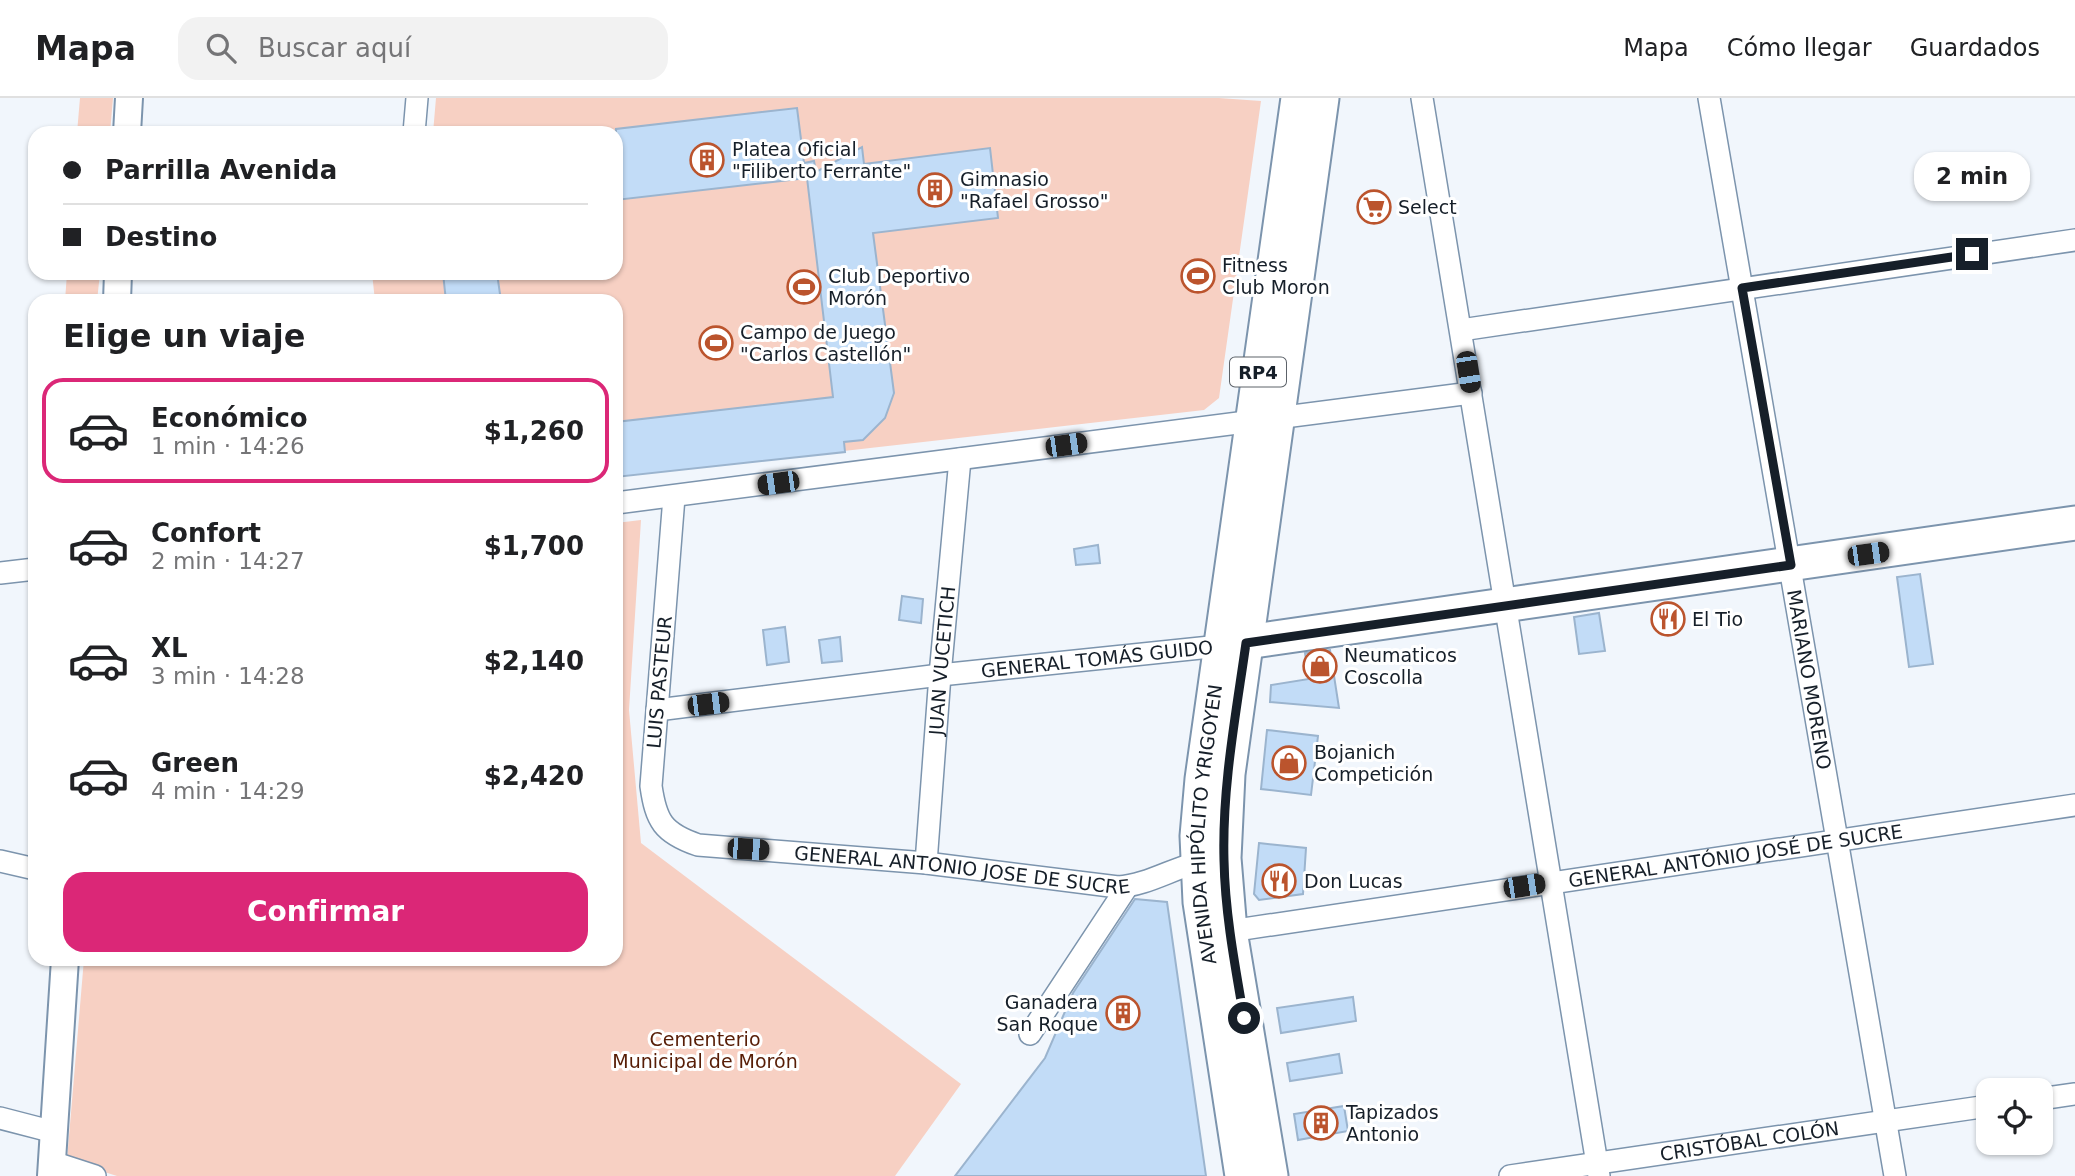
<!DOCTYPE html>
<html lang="es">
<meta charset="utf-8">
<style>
body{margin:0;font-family:"DejaVu Sans",sans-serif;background:#f2f2f2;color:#202124;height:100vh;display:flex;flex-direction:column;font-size:26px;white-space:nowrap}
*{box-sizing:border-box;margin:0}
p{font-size:23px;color:#757577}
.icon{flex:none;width:38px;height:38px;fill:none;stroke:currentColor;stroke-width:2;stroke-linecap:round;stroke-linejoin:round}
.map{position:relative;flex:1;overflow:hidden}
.details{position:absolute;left:28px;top:196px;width:595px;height:672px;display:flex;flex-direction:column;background:#fff;border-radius:21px;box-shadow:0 2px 5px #0004}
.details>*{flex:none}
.guide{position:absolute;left:28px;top:28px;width:595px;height:154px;border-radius:21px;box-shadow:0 2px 5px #0004;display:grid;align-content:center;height:154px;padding:0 35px;background:#fff}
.tools{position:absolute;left:1976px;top:980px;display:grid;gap:14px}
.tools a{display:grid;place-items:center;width:77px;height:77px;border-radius:14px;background:#fff;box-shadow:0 2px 5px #0004;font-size:35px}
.end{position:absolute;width:32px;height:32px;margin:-16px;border:9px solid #161f29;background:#fff;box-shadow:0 0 0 4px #fff}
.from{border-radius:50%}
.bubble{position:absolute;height:49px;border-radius:21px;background:#fff;box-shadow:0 2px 5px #0004;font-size:23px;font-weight:600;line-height:49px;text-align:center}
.car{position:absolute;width:21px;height:42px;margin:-21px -10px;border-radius:9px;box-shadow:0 0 5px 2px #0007;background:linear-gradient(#222 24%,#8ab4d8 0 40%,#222 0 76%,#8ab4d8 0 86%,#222 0)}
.guide b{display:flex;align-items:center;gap:24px;height:66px;font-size:26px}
.guide b+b{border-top:2px solid #e0e0e0}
.guide i{width:18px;height:18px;background:#202124}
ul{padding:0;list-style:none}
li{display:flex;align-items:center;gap:21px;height:105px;margin:0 14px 10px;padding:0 21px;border:4px solid transparent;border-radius:21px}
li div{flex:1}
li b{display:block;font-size:26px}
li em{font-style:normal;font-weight:600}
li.active{border-color:#db2777}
li>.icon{width:63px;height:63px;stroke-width:1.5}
h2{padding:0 35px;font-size:32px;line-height:84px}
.action{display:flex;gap:14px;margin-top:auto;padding:14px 35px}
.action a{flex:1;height:80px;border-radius:21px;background:#db2777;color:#fff;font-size:28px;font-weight:600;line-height:80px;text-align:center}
header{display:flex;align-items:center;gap:42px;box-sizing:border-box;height:98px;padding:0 35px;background:#fff;border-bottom:2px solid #e0e0e0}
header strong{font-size:33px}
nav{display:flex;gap:38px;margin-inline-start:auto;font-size:24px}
.search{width:490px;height:63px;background:#f2f2f2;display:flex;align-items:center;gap:18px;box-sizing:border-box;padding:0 24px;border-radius:21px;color:#757577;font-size:26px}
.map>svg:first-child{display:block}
.green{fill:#f7d0c3}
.building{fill:#c2dcf7;stroke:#9bb4ce;stroke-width:2}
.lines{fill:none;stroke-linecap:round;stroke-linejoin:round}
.minor-casing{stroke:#7c94ad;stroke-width:24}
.tertiary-casing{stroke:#7c94ad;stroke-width:30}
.primary-casing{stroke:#7c94ad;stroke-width:37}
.minor{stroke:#fff;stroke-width:21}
.tertiary{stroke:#fff;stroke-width:26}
.primary{stroke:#fff;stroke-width:33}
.route{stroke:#161f29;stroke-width:9}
.labels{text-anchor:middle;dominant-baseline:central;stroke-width:6;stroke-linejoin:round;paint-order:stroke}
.shield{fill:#fff;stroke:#5c6269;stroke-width:2}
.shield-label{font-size:18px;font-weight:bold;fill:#161f29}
.poi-label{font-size:19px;fill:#161f29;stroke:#fff;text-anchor:start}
.street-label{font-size:19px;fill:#161f29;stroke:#fff}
.park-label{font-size:19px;fill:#571d06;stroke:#fff}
</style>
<header>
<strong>Mapa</strong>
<div class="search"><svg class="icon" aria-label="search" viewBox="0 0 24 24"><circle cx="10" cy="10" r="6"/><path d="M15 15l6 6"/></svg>Buscar aquí</div>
<nav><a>Mapa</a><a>Cómo llegar</a><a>Guardados</a></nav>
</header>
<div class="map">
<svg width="2075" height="1078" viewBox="0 0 2075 1078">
<rect width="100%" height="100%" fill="#f1f6fc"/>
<g class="green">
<polygon points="80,0 113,0 110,35 77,35"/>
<polygon points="436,0 1219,0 1261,3 1219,300 1204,312 616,379 616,203 375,203 372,175 616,175 616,35 433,35"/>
<polygon points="67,175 100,175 97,203 65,203"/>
<polygon points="641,422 629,612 641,745 961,986 895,1078 117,1078 67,1062 84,861 616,861 616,425"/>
</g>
<g class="building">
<polygon points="797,10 804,65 814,63 816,74 862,49 864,66 990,50 998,120 873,135 894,295 885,320 863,342 844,344 845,354 616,379 616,324 833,299 807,80 616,102 616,31"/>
<polygon points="443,175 497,175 501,203 446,203"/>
<polygon points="1098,447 1100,465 1076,467 1074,451"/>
<polygon points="1920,476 1933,566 1909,569 1897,479"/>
<polygon points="902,498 923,501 921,525 899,522"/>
<polygon points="1676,509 1678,530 1660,533 1657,512"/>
<polygon points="1599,515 1605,553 1579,556 1574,519"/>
<polygon points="785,529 789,564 767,567 763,532"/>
<polygon points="840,539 842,563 822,565 819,542"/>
<polygon points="1330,552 1339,610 1270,604 1271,587 1309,581 1305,555"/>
<polygon points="1267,632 1318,638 1311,697 1261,691"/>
<polygon points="1259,745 1306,750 1303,796 1259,802 1254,796"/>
<polygon points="1135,801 1167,804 1206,1078 955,1078 1045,960 1073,895"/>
<polygon points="1353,899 1356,923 1281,935 1277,910"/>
<polygon points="1339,956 1342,975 1290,983 1287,965"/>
<polygon points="1344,1008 1348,1033 1298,1042 1294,1016"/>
</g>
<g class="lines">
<defs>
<g id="minor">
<polyline points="1422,0 1599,1078"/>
<path id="s1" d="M 1709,0 L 1895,1078"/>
<polyline points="414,35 417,0"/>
<polyline points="1461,232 2075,142"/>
<path id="s2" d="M 674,399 L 651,688 C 656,723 663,735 698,747 L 926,765 L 1118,789 C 1150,787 1177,767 1209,762"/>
<polyline points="616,405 1471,295"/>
<polyline points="0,475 35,471"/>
<path id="s3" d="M 657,612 L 940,577 L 1220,548"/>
<polyline points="0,763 35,771"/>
<path id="s4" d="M 926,765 L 940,577 L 960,361"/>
<path id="s5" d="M 1230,833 L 2075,707"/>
<polyline points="1030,936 1127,789"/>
<polyline points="2040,1001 2075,996"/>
<polyline points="0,1020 54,1034"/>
<polyline points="52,1064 95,1078"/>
<path id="s6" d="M 1510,1078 L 1988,1008"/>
</g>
<g id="tertiary">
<polyline points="127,35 129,0"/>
<polyline points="117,203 118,175"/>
<polyline points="51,1078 65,861"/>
</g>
<g id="primary">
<polyline points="1226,547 2075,425"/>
<path id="s7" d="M 1242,1078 L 1200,804 L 1197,738 L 1202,681 L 1298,0"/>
<polyline points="1271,1078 1230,833 1224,760 1228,676 1322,0"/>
</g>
</defs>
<use href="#minor" class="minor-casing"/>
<use href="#tertiary" class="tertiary-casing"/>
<use href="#primary" class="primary-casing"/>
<use href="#minor" class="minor"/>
<use href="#tertiary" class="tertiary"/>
<use href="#primary" class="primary"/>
</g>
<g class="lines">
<path class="route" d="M 1244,920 C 1235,868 1225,815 1224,762 C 1222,689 1236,616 1246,545 L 1791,467 L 1742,190 L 1972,156"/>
</g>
<defs>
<symbol id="building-ring" viewBox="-11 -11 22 22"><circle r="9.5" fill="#fff" stroke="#bb542d" stroke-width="1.5"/><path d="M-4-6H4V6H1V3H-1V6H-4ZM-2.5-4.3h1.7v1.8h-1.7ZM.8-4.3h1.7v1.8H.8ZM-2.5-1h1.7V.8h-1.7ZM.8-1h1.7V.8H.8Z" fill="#bb542d"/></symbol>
<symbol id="supermarket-ring" viewBox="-11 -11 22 22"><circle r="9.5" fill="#fff" stroke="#bb542d" stroke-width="1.5"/><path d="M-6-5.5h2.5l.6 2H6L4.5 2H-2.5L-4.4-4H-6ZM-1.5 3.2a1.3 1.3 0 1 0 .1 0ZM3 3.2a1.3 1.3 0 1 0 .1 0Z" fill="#bb542d"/></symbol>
<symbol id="stadium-ring" viewBox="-11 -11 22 22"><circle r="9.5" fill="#fff" stroke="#bb542d" stroke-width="1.5"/><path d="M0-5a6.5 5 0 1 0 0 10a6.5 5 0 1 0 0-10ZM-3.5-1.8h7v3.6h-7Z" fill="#bb542d"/></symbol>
<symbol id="restaurant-ring" viewBox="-11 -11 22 22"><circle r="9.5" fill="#fff" stroke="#bb542d" stroke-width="1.5"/><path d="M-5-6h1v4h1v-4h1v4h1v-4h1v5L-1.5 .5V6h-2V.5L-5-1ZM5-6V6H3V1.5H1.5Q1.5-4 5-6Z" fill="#bb542d"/></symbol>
<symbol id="shop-ring" viewBox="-11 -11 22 22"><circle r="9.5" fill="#fff" stroke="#bb542d" stroke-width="1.5"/><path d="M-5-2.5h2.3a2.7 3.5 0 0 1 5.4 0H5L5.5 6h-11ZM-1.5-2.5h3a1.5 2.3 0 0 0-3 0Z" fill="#bb542d"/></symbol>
</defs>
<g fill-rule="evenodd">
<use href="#building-ring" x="688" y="43" width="38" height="38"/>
<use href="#building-ring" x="916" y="73" width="38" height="38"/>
<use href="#supermarket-ring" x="1355" y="90" width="38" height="38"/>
<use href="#stadium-ring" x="1179" y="159" width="38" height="38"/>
<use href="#stadium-ring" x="785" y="170" width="38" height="38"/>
<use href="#stadium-ring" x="697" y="226" width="38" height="38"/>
<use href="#restaurant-ring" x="1649" y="502" width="38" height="38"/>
<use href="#shop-ring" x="1301" y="549" width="38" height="38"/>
<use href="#shop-ring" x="1270" y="646" width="38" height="38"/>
<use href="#restaurant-ring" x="1260" y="764" width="38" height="38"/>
<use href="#building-ring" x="1104" y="896" width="38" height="38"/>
<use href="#building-ring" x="1302" y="1006" width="38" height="38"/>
</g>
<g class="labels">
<rect class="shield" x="1230" y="259.5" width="56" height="29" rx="5"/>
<g class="shield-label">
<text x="1258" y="274">RP4</text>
</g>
<g class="poi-label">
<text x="732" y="51">Platea Oficial<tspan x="732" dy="22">"Filiberto Ferrante"</tspan></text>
<text x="960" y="81">Gimnasio<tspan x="960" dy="22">"Rafael Grosso"</tspan></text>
<text x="1398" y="109">Select</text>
<text x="1222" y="167">Fitness<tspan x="1222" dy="22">Club Moron</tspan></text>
<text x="828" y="178">Club Deportivo<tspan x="828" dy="22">Morón</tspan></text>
<text x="740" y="234">Campo de Juego<tspan x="740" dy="22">"Carlos Castellón"</tspan></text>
<text x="1692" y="521">El Tio</text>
<text x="1344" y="557">Neumaticos<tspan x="1344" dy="22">Coscolla</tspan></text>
<text x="1314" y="654">Bojanich<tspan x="1314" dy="22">Competición</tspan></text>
<text x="1304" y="783">Don Lucas</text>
<text x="1098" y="904" text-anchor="end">Ganadera<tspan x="1098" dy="22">San Roque</tspan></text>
<text x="1346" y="1014">Tapizados<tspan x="1346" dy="22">Antonio</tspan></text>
</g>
<g class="street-label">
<text stroke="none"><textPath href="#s3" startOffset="443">GENERAL TOMÁS GUIDO</textPath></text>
<text stroke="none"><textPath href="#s4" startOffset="203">JUAN VUCETICH</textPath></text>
<text stroke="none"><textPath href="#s1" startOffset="590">MARIANO MORENO</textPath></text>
<text transform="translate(659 584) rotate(-85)">LUIS PASTEUR</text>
<text stroke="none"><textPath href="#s7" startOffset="355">AVENIDA HIPÓLITO YRIGOYEN</textPath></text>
<text stroke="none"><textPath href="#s5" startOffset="511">GENERAL ANTÓNIO JOSÉ DE SUCRE</textPath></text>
<text stroke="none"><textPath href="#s2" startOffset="637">GENERAL ANTONIO JOSE DE SUCRE</textPath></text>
<text stroke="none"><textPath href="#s6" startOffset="242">CRISTÓBAL COLÓN</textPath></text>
</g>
<g class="park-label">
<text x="705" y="941">Cementerio<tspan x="705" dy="22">Municipal de Morón</tspan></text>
</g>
</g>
</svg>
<div class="tools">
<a><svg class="icon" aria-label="locate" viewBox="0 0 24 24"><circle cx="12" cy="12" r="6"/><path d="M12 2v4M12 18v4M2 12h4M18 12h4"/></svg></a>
</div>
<i class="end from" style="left:1244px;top:920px"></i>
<i class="end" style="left:1972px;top:156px"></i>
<div class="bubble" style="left:1914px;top:54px;width:116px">2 min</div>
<i class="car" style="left:1468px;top:274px;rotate:171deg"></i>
<i class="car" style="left:1066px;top:347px;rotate:82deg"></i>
<i class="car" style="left:778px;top:385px;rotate:262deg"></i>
<i class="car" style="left:1868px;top:456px;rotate:82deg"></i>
<i class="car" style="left:708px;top:606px;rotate:83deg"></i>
<i class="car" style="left:748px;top:751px;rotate:94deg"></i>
<i class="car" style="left:1524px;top:788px;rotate:81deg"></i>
<div class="guide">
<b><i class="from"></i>Parrilla Avenida</b>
<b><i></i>Destino</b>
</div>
<section class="details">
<h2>Elige un viaje</h2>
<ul>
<li class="active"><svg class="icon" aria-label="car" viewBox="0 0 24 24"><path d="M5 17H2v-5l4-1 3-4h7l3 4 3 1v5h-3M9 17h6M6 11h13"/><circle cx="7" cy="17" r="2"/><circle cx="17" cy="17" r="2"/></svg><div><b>Económico</b><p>1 min · 14:26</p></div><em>$1,260</em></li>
<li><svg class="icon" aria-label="car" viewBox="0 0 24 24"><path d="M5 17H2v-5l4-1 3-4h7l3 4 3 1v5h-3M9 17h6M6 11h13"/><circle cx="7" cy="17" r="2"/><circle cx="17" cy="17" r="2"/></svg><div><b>Confort</b><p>2 min · 14:27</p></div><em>$1,700</em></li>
<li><svg class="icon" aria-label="car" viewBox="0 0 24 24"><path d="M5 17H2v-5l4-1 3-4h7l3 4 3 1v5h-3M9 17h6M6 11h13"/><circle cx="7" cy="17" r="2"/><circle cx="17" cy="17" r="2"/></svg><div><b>XL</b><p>3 min · 14:28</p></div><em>$2,140</em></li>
<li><svg class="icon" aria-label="car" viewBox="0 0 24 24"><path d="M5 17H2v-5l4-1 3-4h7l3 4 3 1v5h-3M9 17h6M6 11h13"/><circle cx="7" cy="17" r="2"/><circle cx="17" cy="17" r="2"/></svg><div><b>Green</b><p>4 min · 14:29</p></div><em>$2,420</em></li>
</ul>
<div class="action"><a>Confirmar</a></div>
</section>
</div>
